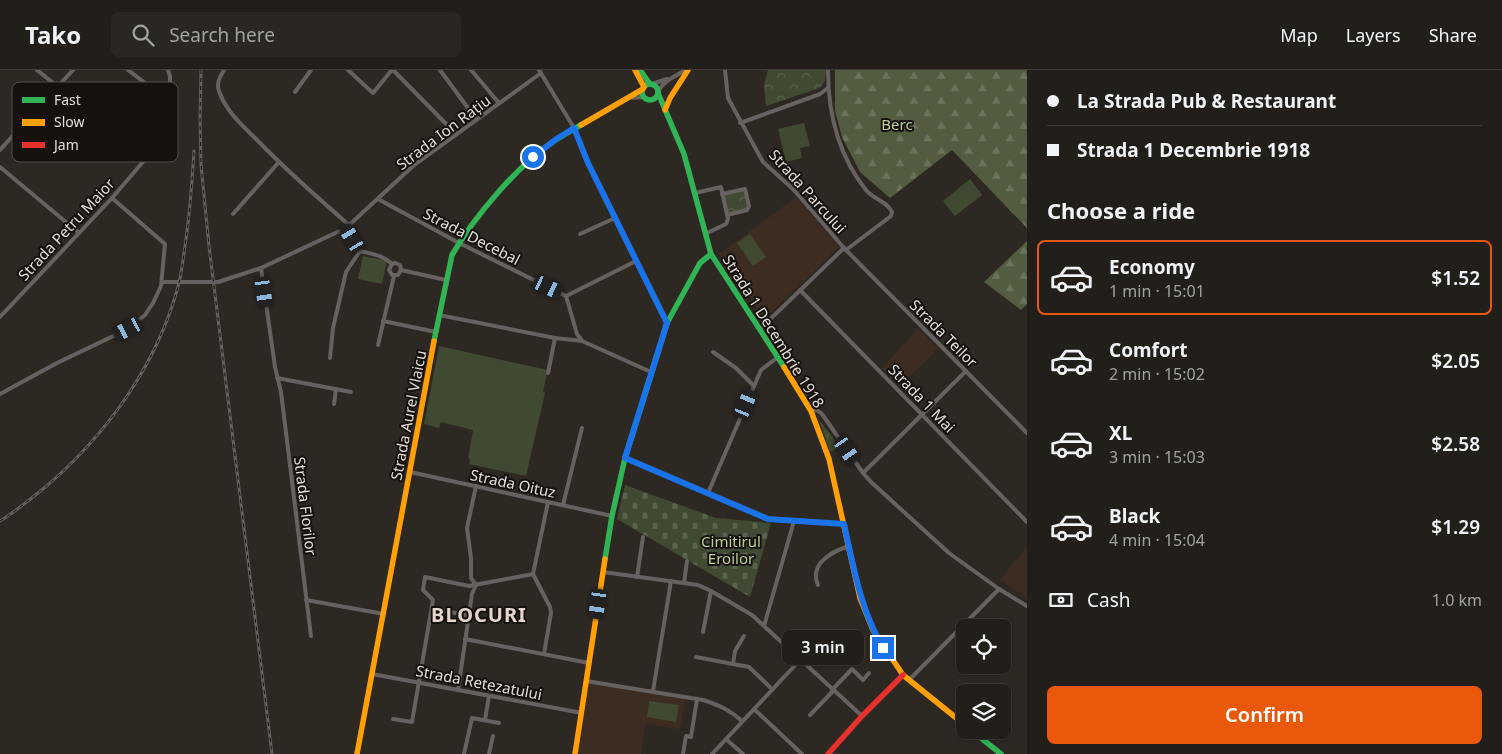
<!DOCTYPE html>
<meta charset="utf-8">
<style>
body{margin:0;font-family:"Noto Sans",sans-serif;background:#2a2723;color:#f1f3f6;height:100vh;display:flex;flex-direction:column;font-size:19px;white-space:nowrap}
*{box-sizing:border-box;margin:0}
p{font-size:16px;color:#a2a2a2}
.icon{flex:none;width:28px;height:28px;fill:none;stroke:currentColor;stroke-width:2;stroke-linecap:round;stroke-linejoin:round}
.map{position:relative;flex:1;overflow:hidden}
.drawer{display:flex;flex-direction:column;background:#221e1a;width:475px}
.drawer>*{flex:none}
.hud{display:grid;align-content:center;height:110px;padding:0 20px;background:#221e1a}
.tools{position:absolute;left:956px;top:549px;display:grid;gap:10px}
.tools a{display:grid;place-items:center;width:55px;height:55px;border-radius:8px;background:#221e1a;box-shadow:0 1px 4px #0004,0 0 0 1px #3f3c39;font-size:25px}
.end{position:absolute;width:22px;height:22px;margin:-11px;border:6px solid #1a73e8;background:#fff;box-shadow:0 0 0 2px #fff}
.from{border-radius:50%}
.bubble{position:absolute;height:35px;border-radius:8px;background:#221e1a;box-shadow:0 1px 4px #0004,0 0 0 1px #3f3c39;font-size:16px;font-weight:600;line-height:35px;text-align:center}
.car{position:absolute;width:15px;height:30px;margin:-15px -8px;border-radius:6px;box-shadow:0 0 4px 1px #0007;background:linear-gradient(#222 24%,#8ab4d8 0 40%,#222 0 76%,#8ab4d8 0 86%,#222 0)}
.hud b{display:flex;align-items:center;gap:18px;height:48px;font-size:19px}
.hud b+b{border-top:1px solid #3f3c39}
.hud i{width:12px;height:12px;background:#f1f3f6}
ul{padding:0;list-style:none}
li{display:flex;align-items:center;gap:15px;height:75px;margin:0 10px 8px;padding:0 10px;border:2px solid transparent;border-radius:8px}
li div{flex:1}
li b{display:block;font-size:19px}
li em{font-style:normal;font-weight:600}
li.active{border-color:#ea580c}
li>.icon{width:45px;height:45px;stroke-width:1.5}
h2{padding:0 20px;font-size:22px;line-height:60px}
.pay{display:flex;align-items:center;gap:12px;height:55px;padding:0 20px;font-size:19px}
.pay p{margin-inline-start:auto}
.primary-button{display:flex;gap:10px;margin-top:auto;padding:10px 20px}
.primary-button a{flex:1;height:58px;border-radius:8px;background:#ea580c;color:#fff;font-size:20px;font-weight:600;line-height:58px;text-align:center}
header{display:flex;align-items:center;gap:30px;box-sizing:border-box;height:70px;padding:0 25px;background:#221e1a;border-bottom:1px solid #3f3c39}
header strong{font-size:24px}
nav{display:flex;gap:28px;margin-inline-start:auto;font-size:18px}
.search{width:350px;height:45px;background:#2a2723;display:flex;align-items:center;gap:12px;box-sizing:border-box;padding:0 18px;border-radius:8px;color:#a2a2a2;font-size:19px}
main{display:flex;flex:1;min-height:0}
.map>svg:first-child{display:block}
.built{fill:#3c2c22}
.forest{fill:url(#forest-firs)}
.cemetery{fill:url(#cemetery-stones)}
.park{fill:url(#park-crowns)}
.pitch{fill:#404931}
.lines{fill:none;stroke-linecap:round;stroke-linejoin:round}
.street{stroke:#676260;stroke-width:4}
.fast{stroke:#30b455;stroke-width:5.5}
.slow{stroke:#ff9f0a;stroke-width:5.5}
.jam{stroke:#e5322d;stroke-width:5.5}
.rail-casing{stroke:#65605e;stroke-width:3}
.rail{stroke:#16110e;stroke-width:1;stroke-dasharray:4;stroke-linecap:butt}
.route{stroke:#1a73e8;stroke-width:6}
.labels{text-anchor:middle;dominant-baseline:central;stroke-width:4;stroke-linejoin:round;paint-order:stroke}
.park-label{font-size:15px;fill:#b8cd96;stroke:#16110e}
.street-label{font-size:15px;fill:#e4dcd7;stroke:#16110e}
.district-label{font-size:20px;font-weight:bold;letter-spacing:1px;fill:#e4d6cc;stroke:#16110e}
.key{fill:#16110e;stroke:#544e4a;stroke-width:1}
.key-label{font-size:14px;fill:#e4dcd7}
</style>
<header>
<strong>Tako</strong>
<div class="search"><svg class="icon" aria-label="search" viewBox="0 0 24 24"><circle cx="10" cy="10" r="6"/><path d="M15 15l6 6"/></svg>Search here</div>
<nav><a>Map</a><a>Layers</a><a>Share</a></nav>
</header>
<main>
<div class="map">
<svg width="1027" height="684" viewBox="0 0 1027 684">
<defs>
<pattern id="forest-firs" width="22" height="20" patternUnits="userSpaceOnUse" patternTransform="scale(1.25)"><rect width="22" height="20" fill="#535c41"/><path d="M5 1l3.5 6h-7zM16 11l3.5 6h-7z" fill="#6c735c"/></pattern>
<pattern id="cemetery-stones" width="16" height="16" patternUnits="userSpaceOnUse" patternTransform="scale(1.25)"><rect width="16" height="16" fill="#404931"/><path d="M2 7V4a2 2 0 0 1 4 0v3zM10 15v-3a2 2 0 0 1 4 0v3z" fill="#5b634e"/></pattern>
<pattern id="park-crowns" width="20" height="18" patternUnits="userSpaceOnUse" patternTransform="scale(1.25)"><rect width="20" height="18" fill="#404931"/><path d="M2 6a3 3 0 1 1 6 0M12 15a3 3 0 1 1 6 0" fill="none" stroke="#5b634e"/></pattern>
</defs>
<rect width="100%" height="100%" fill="#2e2823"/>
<g class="built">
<polygon points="796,127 838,175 838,178 764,249 719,184"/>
<polygon points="918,259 938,279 899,317 882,298"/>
<polygon points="1027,476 1027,528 1000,510"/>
<polygon points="588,613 685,627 680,659 645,654 641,684 578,684"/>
</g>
<g class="forest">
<polygon points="835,0 1027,0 1027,158 952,80 890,128 860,102 842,67 835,41"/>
<polygon points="1027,171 1027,234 1021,240 984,212"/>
</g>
<polygon class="cemetery" points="625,415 716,448 771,453 750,527 617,449"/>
<g class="park">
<polygon points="768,0 826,0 825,11 820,18 766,36 764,15"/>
<polygon points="744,121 748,138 728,143 724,125"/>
<polygon points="819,350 840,377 830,382"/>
</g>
<g class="pitch">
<polygon points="804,53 810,76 800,78 802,88 786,92 778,59"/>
<polygon points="970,109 982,125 955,146 943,131"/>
<polygon points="750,164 766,187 753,196 737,173"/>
<polygon points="363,186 387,191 382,214 358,209"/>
<polygon points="439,276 548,300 543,321 545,323 526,406 469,394 470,389 468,388 473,360 441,352 439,358 424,354"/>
<polygon points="649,631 679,635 676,652 647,647"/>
</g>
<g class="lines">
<g class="street">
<polyline points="37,0 58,17"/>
<polyline points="128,0 170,32"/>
<path d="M 224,0 C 220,7 216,13 219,21 C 226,42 244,57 259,72 C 287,101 318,128 349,155"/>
<polyline points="348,0 373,23 391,1 394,1 456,64"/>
<polyline points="440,0 476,49"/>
<polyline points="471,0 499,33"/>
<polyline points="539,0 574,58 588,93 667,253"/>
<polyline points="725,0 728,28 763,92 793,119 844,178 760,259"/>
<path d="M 828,0 C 828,44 838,85 866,120 C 873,129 888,132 892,142 L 891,146 L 846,180"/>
<polyline points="652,14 667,9"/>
<polyline points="295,22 311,0"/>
<path d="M 658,22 C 663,11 675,6 686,0"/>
<polyline points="633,28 641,27 647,28"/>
<polyline points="26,52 68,88"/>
<polyline points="740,53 820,24 828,18"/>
<polyline points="0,80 73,0"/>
<polyline points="0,97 79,163"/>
<polyline points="695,123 721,117 728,149 726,154 705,164"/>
<polyline points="722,124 745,119 749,136 747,140 727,145"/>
<polyline points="378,129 459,173 566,226 577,264 582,271"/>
<polyline points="233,144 279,92"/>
<path d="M 346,158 L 360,181 C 371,184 383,185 392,194 L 395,193 L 400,195 L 401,200"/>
<polyline points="580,164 615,148"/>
<polyline points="844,178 1027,363"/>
<polyline points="392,194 389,200 392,205 398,205 401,200"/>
<polyline points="261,198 275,297 281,322 311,566"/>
<polyline points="401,200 446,210"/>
<polyline points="162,212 218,212 261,198 346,158 413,96 541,3"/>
<polyline points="800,220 1027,452"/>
<polyline points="566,226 636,191"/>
<polyline points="439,245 555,268 582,271 651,302"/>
<polyline points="0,247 112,128 166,65 170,55 170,6 168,0"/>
<polyline points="383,251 436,262"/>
<polyline points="378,275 394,206"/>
<polyline points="713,282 736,298 754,316"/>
<polyline points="330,288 333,258 346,202 360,181"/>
<polyline points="548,303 555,268"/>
<polyline points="277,308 351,322"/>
<polyline points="0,324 57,293 128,259 145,245 153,233 161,216 165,174 112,128"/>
<polyline points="334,334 336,319"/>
<polyline points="811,341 817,340 822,344 863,403 871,412 949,483 999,519 1027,536"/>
<polyline points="625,388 769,449 844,454"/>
<polyline points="410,402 612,446"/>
<polyline points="863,403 966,301"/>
<polyline points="708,423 761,300 778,287"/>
<polyline points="563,435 582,358"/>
<polyline points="603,502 698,515 711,521 752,545 862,646"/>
<polyline points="533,504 548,432"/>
<polyline points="637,507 643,467"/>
<polyline points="684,513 687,491"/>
<polyline points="476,515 471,508 471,488 467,458 476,416"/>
<path d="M 818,515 C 809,494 831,482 849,476"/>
<polyline points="306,530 384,544"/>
<polyline points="432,538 469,546"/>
<polyline points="764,556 794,451"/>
<polyline points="703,562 711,521"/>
<polyline points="465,569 589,593"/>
<polyline points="696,587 749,597 772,619"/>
<polyline points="733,594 735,581 744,566"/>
<polyline points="372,604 582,643"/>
<polyline points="909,610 999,519"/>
<path d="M 586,611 L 703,630 C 719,635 730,640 742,651"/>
<polyline points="458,620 472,524 476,515"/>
<polyline points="832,620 852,599 863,610 869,603"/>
<polyline points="653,621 671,511"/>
<polyline points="754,639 802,684"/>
<polyline points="810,645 833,621"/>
<polyline points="393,649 412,652 433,530 423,520 425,507 469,516 533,504 550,537 551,543 544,584"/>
<polyline points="485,650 489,626"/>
<polyline points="726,669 743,684"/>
<polyline points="464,684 472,648 499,653"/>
<polyline points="489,684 493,666"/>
<polyline points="683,684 686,666 691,667 697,629"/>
<polyline points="712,684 800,590"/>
</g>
<g class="fast">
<polyline points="640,0 650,14"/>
<circle cx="650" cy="22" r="8"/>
<polyline points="658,23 684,84 711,184 784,297"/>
<path d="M 434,271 L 452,185 C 474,147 518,95 554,71 C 563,65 572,60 581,55"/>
<polyline points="605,489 612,446 625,388 667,253 700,193 711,184"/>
<polyline points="971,660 1001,684"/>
</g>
<g class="slow">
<polyline points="635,0 644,17"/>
<polyline points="665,40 670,28 688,0"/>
<polyline points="581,55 643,19"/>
<polyline points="784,297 811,341 829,389 860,528 873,560 903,605 965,655"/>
<polyline points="357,684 434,271"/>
<polyline points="575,684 605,489"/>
</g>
<polyline class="jam" points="828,684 862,646 903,605"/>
<defs>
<g id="rail">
<polyline points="201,0 200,49 201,95 209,176 272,684"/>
<path d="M 0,451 C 15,442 29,430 43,419 C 106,366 158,294 179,213 C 182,201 183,188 185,176 C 190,144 192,113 194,81"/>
</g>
</defs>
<use href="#rail" class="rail-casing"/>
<use href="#rail" class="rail"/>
</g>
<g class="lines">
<path class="route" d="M 533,87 L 555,70 L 574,58 L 588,93 L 667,253 L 625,388 L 768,449 L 844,454 C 854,499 860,538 883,578"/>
</g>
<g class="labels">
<g class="park-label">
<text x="897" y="54">Berc</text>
<text x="731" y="471">Cimitirul<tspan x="731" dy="17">Eroilor</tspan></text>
</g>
<g class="street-label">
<text transform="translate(443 62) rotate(-37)">Strada Ion Rațiu</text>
<text transform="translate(808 121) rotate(48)">Strada Parcului</text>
<text transform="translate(66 159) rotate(-47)">Strada Petru Maior</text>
<text transform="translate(472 166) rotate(27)">Strada Decebal</text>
<text transform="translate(774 261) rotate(58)">Strada 1 Decembrie 1918</text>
<text transform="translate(944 263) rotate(45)">Strada Teilor</text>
<text transform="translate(922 328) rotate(46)">Strada 1 Mai</text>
<text transform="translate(408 345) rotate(-79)">Strada Aurel Vlaicu</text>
<text transform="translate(513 413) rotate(12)">Strada Oituz</text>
<text transform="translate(306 436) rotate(83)">Strada Florilor</text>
<text transform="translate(479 612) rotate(11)">Strada Retezatului</text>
</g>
<g class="district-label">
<text x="479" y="544">BLOCURI</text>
</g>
</g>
<rect x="12" y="12" width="166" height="80" rx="8" class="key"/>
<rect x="22" y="27" width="23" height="6" fill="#30b455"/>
<rect x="22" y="49" width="23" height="7" fill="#ff9f0a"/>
<rect x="22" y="72" width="23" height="6" fill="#e5322d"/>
<g class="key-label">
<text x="54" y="35">Fast</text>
<text x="54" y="57">Slow</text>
<text x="54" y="80">Jam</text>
</g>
</svg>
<div class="tools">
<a><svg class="icon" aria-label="locate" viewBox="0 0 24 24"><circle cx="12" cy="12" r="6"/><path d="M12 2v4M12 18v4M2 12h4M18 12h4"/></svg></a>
<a><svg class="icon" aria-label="layers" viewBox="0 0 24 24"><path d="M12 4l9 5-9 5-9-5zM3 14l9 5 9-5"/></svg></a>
</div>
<i class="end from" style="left:533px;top:87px"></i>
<i class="end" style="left:883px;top:578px"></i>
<div class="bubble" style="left:782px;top:560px;width:82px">3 min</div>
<i class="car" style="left:352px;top:168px;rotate:329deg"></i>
<i class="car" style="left:548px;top:217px;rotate:116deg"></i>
<i class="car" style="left:264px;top:222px;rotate:172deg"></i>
<i class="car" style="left:128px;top:259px;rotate:243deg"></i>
<i class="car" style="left:746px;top:334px;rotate:23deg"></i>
<i class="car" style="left:847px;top:380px;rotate:145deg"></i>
<i class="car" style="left:598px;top:534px;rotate:188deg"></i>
</div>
<section class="drawer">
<div class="hud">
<b><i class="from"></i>La Strada Pub &amp; Restaurant</b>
<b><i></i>Strada 1 Decembrie 1918</b>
</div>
<h2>Choose a ride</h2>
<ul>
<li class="active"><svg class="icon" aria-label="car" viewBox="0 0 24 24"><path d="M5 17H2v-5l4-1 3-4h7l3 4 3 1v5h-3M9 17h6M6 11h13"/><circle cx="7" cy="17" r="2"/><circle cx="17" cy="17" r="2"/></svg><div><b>Economy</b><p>1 min · 15:01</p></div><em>$1.52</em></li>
<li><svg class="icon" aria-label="car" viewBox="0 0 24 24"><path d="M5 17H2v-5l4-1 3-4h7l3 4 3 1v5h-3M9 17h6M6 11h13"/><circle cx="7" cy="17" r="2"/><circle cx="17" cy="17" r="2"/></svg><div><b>Comfort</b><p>2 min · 15:02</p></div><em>$2.05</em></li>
<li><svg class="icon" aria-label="car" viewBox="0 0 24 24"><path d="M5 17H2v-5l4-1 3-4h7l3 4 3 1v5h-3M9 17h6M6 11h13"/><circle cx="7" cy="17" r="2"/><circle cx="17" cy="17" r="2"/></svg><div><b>XL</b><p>3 min · 15:03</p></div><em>$2.58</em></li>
<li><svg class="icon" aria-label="car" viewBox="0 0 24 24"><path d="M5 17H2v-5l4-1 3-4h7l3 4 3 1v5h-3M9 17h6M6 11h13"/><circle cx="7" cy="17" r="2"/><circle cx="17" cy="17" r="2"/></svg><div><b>Black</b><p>4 min · 15:04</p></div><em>$1.29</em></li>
</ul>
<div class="pay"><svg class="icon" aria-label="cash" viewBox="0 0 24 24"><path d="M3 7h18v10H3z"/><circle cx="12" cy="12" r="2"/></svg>Cash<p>1.0 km</p></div>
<div class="primary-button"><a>Confirm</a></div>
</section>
</main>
